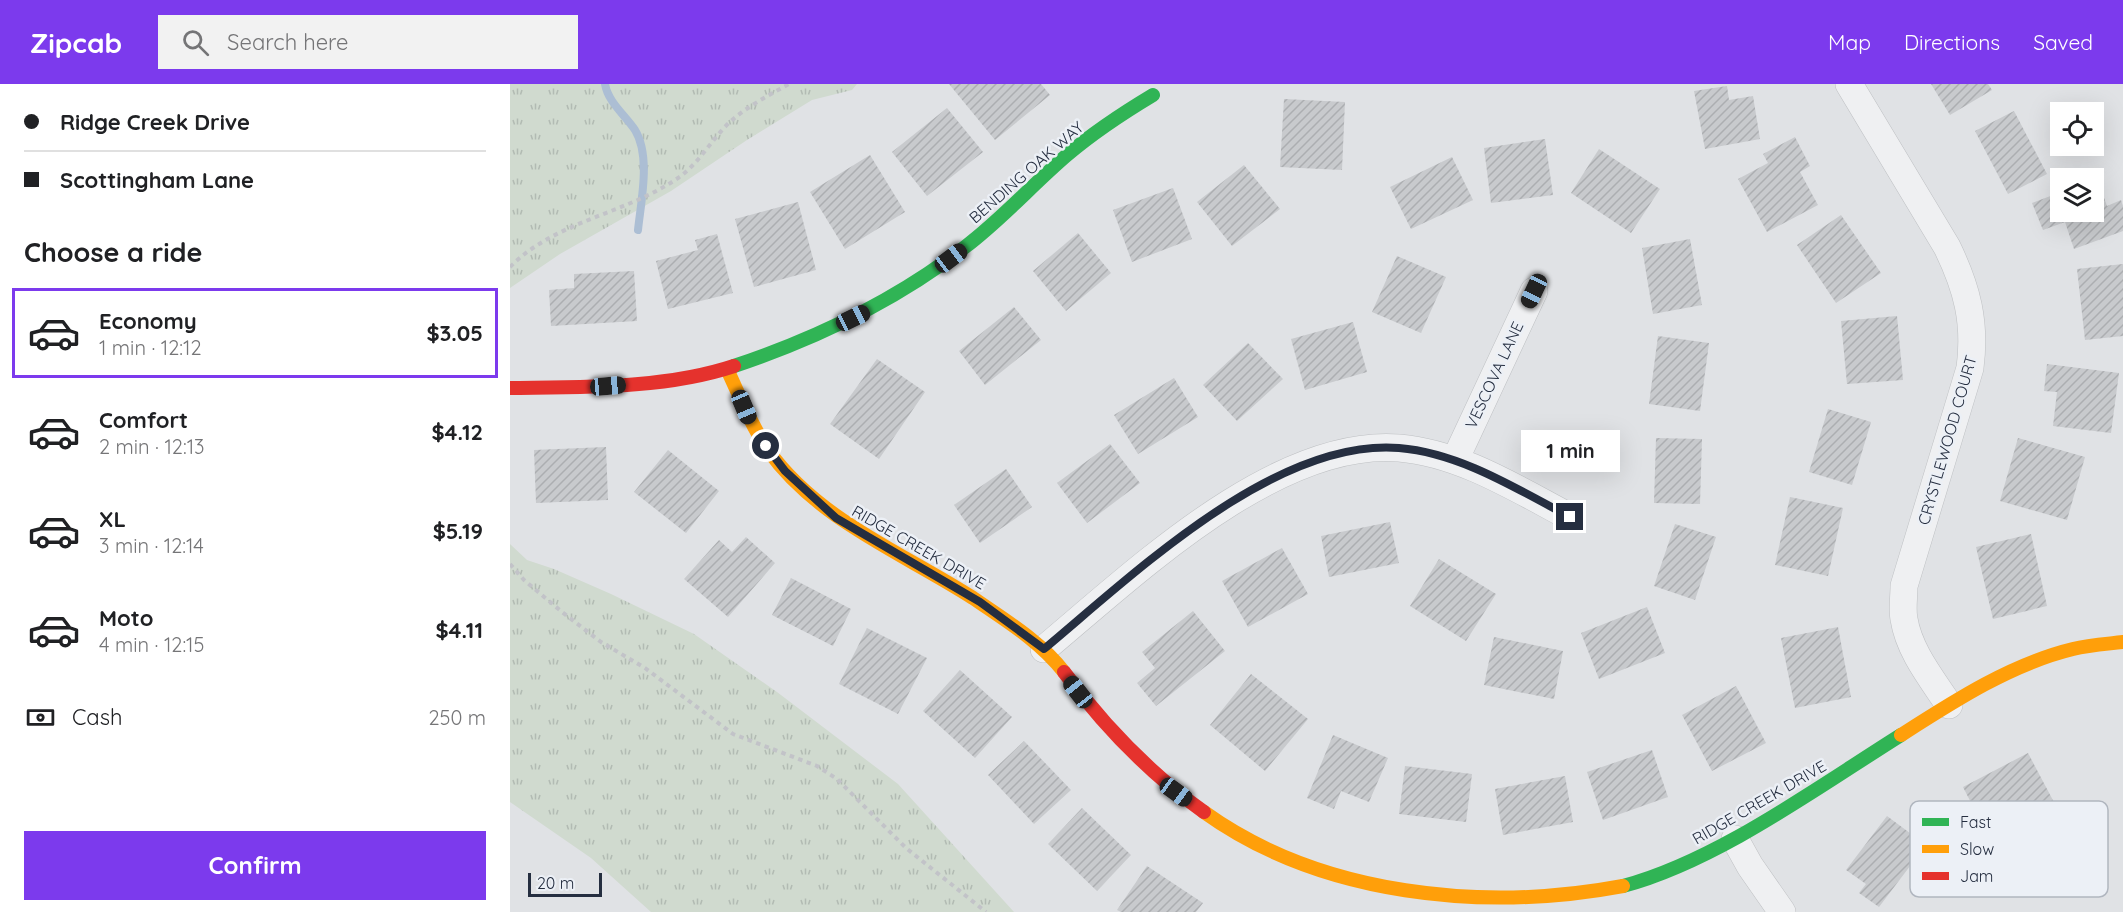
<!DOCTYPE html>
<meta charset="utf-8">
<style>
body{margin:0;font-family:Quicksand,sans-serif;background:#f2f2f2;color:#202124;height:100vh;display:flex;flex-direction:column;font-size:22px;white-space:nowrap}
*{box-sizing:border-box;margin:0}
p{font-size:20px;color:#757577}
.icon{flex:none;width:33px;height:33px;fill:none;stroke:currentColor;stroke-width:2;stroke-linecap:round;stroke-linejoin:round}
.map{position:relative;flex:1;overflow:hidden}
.side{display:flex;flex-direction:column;background:#fff;width:510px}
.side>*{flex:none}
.top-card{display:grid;align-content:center;height:132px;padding:0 24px;background:#fff}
.buttons{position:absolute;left:1540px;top:18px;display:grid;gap:12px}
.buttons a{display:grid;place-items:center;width:54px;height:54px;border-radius:0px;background:#fff;box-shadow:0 6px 24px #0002;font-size:30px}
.scale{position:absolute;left:18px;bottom:15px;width:74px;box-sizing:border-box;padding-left:6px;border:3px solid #252e40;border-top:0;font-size:16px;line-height:21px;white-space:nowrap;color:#252e40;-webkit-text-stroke:4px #ecf0f6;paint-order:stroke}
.end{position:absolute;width:27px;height:27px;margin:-14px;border:8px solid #252e40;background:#fff;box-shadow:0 0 0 3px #fff}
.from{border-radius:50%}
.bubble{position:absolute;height:42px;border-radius:0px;background:#fff;box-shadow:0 6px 24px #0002;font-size:20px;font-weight:700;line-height:42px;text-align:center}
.car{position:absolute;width:18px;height:36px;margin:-18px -9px;border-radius:8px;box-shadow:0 0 4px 2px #0007;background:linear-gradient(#222 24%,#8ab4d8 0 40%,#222 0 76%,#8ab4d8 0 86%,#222 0)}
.top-card b{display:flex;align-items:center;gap:21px;height:57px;font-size:22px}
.top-card b+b{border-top:2px solid #e0e0e0}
.top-card i{width:15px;height:15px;background:#202124}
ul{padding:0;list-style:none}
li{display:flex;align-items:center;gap:18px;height:90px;margin:0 12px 9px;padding:0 12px;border:3px solid transparent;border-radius:0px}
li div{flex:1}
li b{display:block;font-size:22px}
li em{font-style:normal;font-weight:700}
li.active{border-color:#7c3aed}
li>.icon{width:54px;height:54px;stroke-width:1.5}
h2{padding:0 24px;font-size:27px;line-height:72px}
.pay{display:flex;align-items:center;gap:15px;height:66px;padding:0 24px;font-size:22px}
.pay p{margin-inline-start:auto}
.cta{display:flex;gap:12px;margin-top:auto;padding:12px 24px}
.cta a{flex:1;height:69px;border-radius:0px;background:#7c3aed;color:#fff;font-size:24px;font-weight:700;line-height:69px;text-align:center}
header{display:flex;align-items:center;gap:36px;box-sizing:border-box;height:84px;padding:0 30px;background:#7c3aed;color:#fff}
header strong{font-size:28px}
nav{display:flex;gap:33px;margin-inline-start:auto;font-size:21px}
.search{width:420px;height:54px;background:#f2f2f2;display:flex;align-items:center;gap:15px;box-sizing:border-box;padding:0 21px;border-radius:0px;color:#757577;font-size:22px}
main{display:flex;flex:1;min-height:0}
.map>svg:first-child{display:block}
.grass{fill:url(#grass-tufts)}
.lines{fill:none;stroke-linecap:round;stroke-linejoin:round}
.stream{stroke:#acbed4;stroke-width:8}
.building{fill:url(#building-hatch)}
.street-casing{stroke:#bec0c3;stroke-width:28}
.path{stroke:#c2c3c8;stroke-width:4;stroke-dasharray:4.5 4.5;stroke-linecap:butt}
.street{stroke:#eff0f2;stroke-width:27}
.fast{stroke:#30b455;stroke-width:14}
.slow{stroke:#ff9f0a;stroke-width:14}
.jam{stroke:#e5322d;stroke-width:14}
.route{stroke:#252e40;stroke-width:8}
.labels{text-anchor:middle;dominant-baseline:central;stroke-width:5;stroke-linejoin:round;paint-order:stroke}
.street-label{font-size:16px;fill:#252e40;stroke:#ecf0f6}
.key{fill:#ecf0f6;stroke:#b0b6bf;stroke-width:1.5}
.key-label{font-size:16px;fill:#252e40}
</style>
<header>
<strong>Zipcab</strong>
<div class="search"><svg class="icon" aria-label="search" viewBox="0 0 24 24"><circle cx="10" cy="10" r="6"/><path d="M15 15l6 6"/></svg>Search here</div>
<nav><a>Map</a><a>Directions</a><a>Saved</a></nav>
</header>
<main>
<section class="side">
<div class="top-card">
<b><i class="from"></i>Ridge Creek Drive</b>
<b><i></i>Scottingham Lane</b>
</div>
<h2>Choose a ride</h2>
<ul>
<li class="active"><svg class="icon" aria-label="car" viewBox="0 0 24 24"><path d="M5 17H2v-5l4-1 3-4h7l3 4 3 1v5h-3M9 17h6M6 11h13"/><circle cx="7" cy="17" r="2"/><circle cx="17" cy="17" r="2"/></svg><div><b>Economy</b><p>1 min · 12:12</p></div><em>$3.05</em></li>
<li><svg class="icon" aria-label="car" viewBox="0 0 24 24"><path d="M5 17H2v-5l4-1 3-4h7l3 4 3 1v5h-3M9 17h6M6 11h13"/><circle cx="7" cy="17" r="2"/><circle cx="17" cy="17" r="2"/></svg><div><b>Comfort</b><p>2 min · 12:13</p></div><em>$4.12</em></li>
<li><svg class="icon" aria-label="car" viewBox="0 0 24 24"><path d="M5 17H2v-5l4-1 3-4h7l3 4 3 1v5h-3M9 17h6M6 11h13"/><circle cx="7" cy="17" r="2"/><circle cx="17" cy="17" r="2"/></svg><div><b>XL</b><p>3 min · 12:14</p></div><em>$5.19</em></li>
<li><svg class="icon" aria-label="car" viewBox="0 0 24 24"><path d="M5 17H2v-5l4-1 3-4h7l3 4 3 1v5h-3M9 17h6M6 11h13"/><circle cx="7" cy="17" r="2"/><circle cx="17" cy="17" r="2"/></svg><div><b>Moto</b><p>4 min · 12:15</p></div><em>$4.11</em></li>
</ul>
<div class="pay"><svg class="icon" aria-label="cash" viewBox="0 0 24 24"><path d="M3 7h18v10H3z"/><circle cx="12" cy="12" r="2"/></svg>Cash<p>250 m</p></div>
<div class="cta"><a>Confirm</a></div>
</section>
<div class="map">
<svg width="1613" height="828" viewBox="0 0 1613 828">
<defs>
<pattern id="grass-tufts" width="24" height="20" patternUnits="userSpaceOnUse" patternTransform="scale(1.5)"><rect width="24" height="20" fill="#d0dacf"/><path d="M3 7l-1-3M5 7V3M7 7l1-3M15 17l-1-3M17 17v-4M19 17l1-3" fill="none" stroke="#b2bbb3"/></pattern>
<pattern id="building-hatch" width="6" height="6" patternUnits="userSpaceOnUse" patternTransform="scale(1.5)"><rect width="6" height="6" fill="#c8cacd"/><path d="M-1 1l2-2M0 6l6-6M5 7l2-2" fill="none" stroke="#acaeb1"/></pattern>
</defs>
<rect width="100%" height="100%" fill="#e0e2e5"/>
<g class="grass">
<polygon points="0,0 347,0 342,6 302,16 237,56 161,107 50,170 0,204"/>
<polygon points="0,460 17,476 44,485 101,510 184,550 267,608 388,700 504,828 141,828 81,774 0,718"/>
</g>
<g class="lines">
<path class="stream" d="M 95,0 C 98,18 115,31 125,46 C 141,72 131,117 128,146"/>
</g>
<g class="building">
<polygon points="439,0 531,0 540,11 485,56"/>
<polygon points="1421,0 1478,0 1482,6 1440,31"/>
<polygon points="1217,2 1219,16 1243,12 1250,55 1195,65 1184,7"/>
<polygon points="774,15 835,18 832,86 770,83"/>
<polygon points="437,24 473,68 417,112 382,68"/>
<polygon points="1504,27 1537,90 1498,110 1465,47"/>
<polygon points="1285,53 1300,82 1290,88 1308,121 1257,148 1228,95 1258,79 1253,70"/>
<polygon points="1035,55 1043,111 981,119 974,64"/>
<polygon points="1089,65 1150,105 1121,149 1061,109"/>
<polygon points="360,71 395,128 335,165 300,108"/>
<polygon points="942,73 963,116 901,145 880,103"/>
<polygon points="734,81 770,125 722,162 687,118"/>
<polygon points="1587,94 1597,122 1611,116 1613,122 1613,147 1564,165 1555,138 1533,146 1522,119 1551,108 1551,128 1584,128 1584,96"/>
<polygon points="663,104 682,155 622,178 603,126"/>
<polygon points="288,118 306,186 244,203 225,135"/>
<polygon points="1331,131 1371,189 1326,219 1287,161"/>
<polygon points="568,149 601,189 556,227 523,187"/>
<polygon points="207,150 223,209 158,225 146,177 188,166 185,156"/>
<polygon points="1180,155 1192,221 1143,230 1132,164"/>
<polygon points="887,172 936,193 911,249 862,228"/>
<polygon points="1613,180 1613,252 1575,256 1567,185"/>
<polygon points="124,187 127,237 41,242 39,206 64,204 64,190"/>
<polygon points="504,223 531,256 475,301 449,267"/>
<polygon points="1387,232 1393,296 1337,300 1331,237"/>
<polygon points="843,238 857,288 795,306 781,255"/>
<polygon points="1148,252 1199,259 1190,327 1139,320"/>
<polygon points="738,259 773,295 727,337 693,301"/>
<polygon points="367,275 415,308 369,375 320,340"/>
<polygon points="1537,280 1609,289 1601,349 1543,342 1547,308 1534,307"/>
<polygon points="664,294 688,333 628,370 604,331"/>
<polygon points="1318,325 1361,338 1342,401 1299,388"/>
<polygon points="1146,354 1192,355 1190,420 1144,419"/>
<polygon points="1508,354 1575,373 1557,436 1490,417"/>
<polygon points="600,360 630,399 577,439 547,399"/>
<polygon points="96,363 98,416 26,419 24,366"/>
<polygon points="158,366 209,407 176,449 124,408"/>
<polygon points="496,385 522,423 470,459 444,421"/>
<polygon points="1280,413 1333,424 1318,492 1265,481"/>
<polygon points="880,438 889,479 819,493 811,452"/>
<polygon points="1165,440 1206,453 1185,516 1144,502"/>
<polygon points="1521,450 1537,522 1483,535 1466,463"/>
<polygon points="236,453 265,479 218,533 174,495 209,456 222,468"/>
<polygon points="772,464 798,510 738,543 712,497"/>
<polygon points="929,475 986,510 956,557 900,522"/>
<polygon points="281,494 341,525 323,562 262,531"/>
<polygon points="1137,523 1155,569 1089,595 1071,549"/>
<polygon points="683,527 715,567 646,622 627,599 645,584 632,568"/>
<polygon points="1328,543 1341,613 1285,624 1271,554"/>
<polygon points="357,544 417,574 388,630 329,600"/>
<polygon points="984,553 1053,567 1044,615 974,601"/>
<polygon points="450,586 502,633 465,674 413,627"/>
<polygon points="741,590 798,635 755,687 700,641"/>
<polygon points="1226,602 1256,659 1202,687 1172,631"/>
<polygon points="823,651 878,674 859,718 831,707 824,725 797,714"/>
<polygon points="514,657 561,706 524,740 478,691"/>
<polygon points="1142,666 1158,713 1093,736 1077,688"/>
<polygon points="1518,669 1546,722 1480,756 1453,703"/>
<polygon points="895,682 962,690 956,738 889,730"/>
<polygon points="1055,692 1063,738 993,751 985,705"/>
<polygon points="572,724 621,771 587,807 538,760"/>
<polygon points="1377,732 1416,761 1369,823 1349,809 1356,800 1336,786"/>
<polygon points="637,782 693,819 686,828 611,828 607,826"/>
</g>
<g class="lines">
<defs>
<g id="street">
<path d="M 1339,0 L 1437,163 C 1457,204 1466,238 1460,284 L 1394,502 C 1394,513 1392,525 1394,535 C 1399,567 1422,595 1439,621"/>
<polyline points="945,376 1024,207"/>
<path d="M 534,565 C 624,490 765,354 889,364 C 950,369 1007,405 1060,433"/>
<polyline points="1225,755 1240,782 1272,828"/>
</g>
</defs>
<use href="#street" class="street-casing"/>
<g class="path">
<path d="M 0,183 C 45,137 116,130 168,94 C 190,79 202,54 221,37 C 238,22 259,11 279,0"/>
<polyline points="0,480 14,496 52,528 91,558 135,584 223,650 307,682 327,695 396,764 476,828"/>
</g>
<use href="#street" class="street"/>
<g class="fast">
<path d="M 224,282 C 308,254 385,217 455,163 C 491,136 522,101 557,71 C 584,48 613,29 643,11"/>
<path d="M 1113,802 C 1207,777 1308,703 1391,651"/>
</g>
<g class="slow">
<path d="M 217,285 C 230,313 241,341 258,366 C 308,436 393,469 463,514 C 495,536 530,557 554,588"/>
<path d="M 1391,651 C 1444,617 1501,580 1563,565 C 1579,561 1596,560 1613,558"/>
<path d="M 694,728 C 811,812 974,828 1113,802"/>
</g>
<g class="jam">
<path d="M 0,304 C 72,303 155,305 224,282"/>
<path d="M 554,588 C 594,642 639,689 694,728"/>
</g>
</g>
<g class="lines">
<path class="route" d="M 256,362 L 275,387 L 326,434 L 470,518 L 534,565 C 624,490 765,354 889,364 C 950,369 1007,405 1060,433"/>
</g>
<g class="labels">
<g class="street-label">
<text transform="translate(516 88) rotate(-41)">BENDING OAK WAY</text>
<text transform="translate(984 291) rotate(-65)">VESCOVA LANE</text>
<text transform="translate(1437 356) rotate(-74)">CRYSTLEWOOD COURT</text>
<text transform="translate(409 463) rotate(30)">RIDGE CREEK DRIVE</text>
<text transform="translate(1249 718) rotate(-30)">RIDGE CREEK DRIVE</text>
</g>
</g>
<rect x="1400" y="717" width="198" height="96" rx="9" class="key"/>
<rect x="1412" y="734" width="27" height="8" fill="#30b455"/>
<rect x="1412" y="761" width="27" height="8" fill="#ff9f0a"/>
<rect x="1412" y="788" width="27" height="8" fill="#e5322d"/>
<g class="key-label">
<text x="1450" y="744">Fast</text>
<text x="1450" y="771">Slow</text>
<text x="1450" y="798">Jam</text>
</g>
</svg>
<div class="buttons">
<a><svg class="icon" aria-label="locate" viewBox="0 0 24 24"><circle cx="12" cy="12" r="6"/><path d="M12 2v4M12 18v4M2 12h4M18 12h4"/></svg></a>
<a><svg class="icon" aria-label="layers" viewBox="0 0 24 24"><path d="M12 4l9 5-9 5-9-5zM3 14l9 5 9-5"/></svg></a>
</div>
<div class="scale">20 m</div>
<i class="end from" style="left:256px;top:362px"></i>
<i class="end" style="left:1060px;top:433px"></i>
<div class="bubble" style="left:1011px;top:346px;width:99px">1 min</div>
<i class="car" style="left:441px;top:174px;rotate:53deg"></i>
<i class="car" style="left:1024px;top:207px;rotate:205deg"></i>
<i class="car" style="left:343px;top:234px;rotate:64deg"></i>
<i class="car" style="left:98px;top:302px;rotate:85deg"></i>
<i class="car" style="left:234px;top:323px;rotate:157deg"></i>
<i class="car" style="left:568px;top:608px;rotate:322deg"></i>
<i class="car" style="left:666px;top:708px;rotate:126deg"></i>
</div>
</main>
